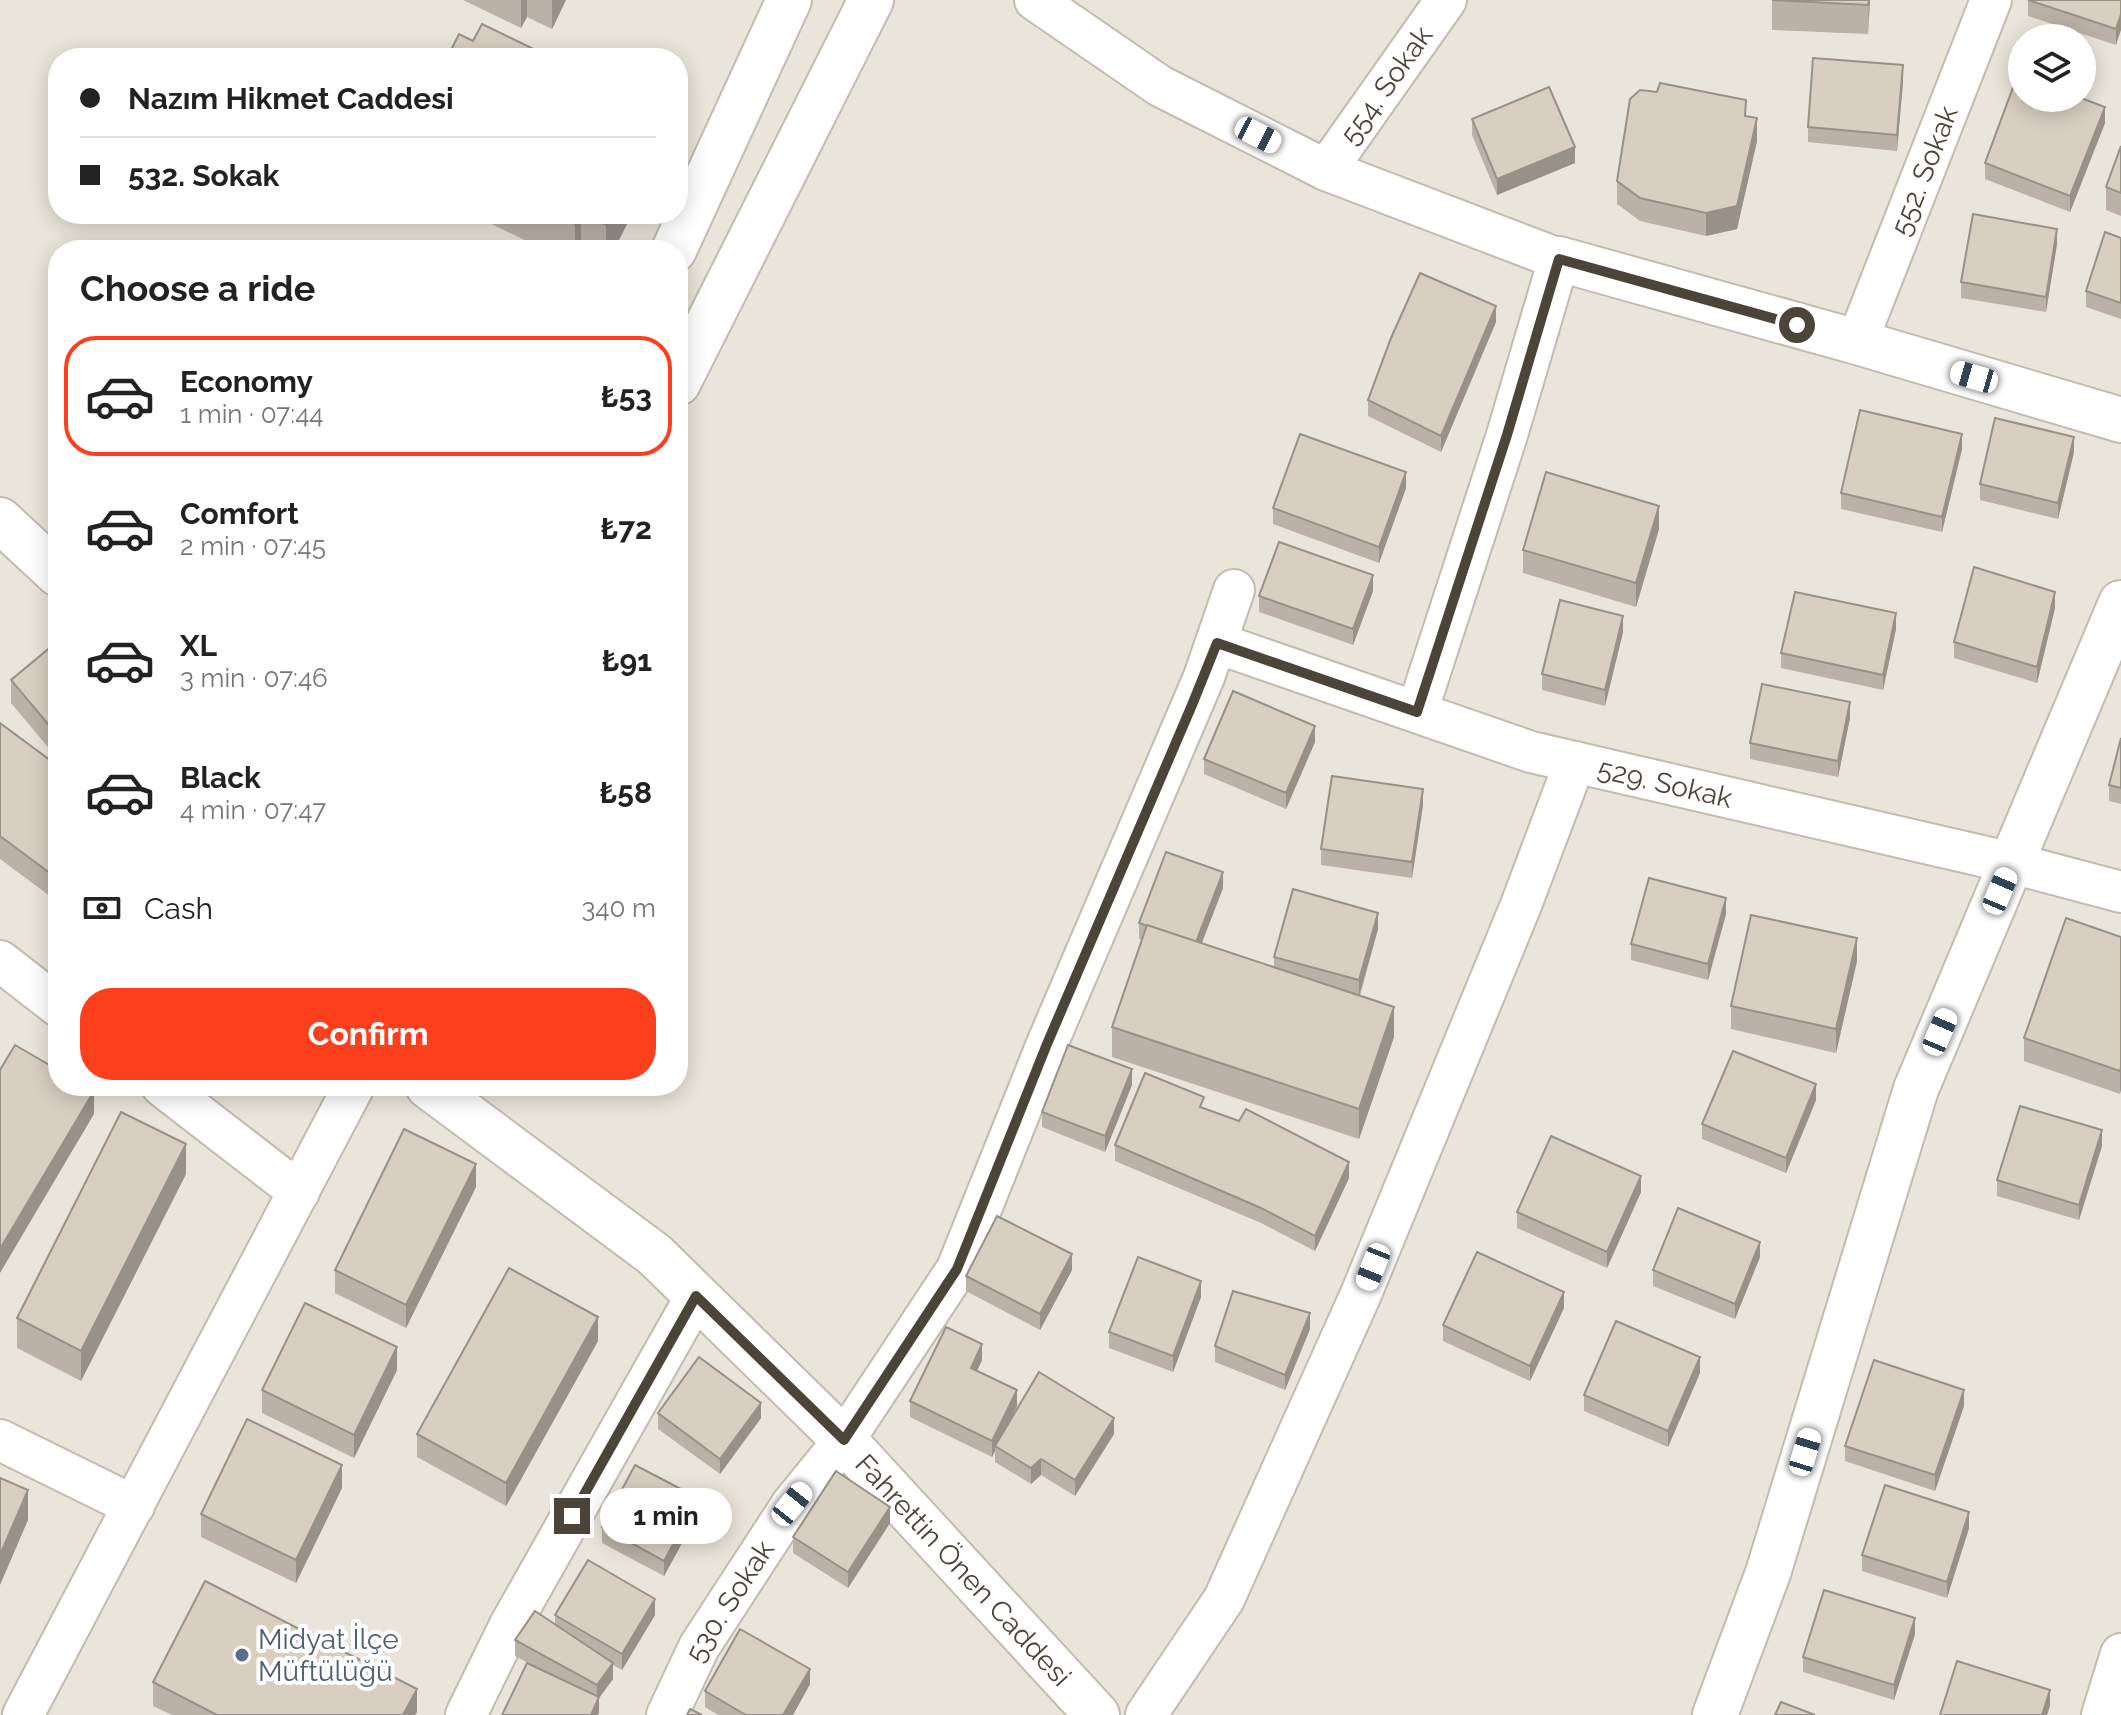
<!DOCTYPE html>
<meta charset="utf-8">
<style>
body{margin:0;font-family:Raleway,sans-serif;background:#f2f2f2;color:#222;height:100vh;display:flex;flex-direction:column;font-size:30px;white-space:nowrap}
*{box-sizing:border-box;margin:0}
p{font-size:26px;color:#767676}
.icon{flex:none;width:44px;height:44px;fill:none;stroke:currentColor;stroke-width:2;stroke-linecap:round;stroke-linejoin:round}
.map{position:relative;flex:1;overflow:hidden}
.panel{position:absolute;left:48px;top:240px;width:640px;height:856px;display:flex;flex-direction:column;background:#fff;border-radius:32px;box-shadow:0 4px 20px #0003}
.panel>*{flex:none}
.banner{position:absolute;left:48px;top:48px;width:640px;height:176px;border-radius:32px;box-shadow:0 4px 20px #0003;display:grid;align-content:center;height:176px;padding:0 32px;background:#fff}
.tools{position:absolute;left:2008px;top:24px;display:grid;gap:16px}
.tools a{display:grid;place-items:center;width:88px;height:88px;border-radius:50%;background:#fff;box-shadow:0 4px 20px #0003;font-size:40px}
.end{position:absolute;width:36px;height:36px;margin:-18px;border:10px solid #4b4439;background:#fff;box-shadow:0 0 0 4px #fff}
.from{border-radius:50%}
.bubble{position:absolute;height:56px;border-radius:28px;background:#fff;box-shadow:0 4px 20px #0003;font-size:26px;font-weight:700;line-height:56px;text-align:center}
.car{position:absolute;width:24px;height:48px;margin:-24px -12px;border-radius:10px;box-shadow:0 0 6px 2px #0007;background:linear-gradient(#fff 24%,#345 0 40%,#fff 0 76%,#345 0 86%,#fff 0)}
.banner b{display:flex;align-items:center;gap:28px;height:76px;font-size:30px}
.banner b+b{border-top:2px solid #e0e0e0}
.banner i{width:20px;height:20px;background:#222}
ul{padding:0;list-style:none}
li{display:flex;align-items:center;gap:24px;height:120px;margin:0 16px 12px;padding:0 16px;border:4px solid transparent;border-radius:32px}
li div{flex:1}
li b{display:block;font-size:30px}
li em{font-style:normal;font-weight:700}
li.on{border-color:#fc3f1d}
li>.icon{width:72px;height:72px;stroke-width:1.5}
h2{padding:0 32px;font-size:36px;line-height:96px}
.pay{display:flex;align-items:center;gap:20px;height:88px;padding:0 32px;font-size:30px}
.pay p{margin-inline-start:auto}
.button{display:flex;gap:16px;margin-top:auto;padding:16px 32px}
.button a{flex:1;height:92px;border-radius:32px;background:#fc3f1d;color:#fff;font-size:32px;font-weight:700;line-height:92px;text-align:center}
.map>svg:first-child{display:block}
.residential{fill:#eae5da;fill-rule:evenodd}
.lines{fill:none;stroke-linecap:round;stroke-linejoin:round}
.minor-casing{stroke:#c2bbae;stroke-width:44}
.tertiary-casing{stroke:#c2bbae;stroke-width:48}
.minor{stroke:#fff;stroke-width:40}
.tertiary{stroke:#fff;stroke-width:44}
.wall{fill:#bab2a6}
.shaded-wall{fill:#979187}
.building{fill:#d8cfc1;stroke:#979187;stroke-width:2}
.route{stroke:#4b4439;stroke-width:10}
.service-dot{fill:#5c6f8a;stroke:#fff;stroke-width:3}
.labels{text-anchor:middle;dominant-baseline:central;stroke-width:8;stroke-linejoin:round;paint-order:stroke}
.street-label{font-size:28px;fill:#4b4439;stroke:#fff}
.service-label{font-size:28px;fill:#4e5e75;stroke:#fff;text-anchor:start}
</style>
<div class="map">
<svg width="2121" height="1715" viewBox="0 0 2121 1715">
<rect width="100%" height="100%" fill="#f6f3ec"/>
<path class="residential" d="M 0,0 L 2121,0 L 2121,1715 L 0,1715 ZM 2022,38 L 2082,38 L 2082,98 L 2022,98 ZM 58,58 L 678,58 L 678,214 L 58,214 ZM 58,250 L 678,250 L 678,1086 L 58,1086 Z"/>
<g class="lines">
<defs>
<g id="minor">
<polyline points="1035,0 1160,86 1326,170 1559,259 1507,435 1417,712"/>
<path id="s1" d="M 1326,170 L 1446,0"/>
<path id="s2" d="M 1857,342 L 1991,0"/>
<path id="s3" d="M 1217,643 L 1531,752 L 2012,863 L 2121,892"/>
<polyline points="0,961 58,1006"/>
<polyline points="162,1086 299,1192"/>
<polyline points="0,1440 134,1506"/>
<polyline points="23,1715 354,1086"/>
<polyline points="466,1715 510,1625 696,1296"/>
<path id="s4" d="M 667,1715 L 699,1647 L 792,1504 L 844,1440 L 957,1269 L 1047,1044 L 1204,677 L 1234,590"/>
<polyline points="1146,1715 1224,1599 1361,1294 1521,905 1575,762"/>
<polyline points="2102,1715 2121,1654"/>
</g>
<g id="tertiary">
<polyline points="674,250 789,0"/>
<polyline points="1559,259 1857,342 2121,420"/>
<polyline points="678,383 871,0"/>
<polyline points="0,520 58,574"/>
<path id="s5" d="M 428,1086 L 655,1255 L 844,1440 L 1097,1715"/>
<polyline points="1715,1715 1768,1573 1916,1089 2121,603"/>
</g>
</defs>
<use href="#minor" class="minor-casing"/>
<use href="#tertiary" class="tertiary-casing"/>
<use href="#minor" class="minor"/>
<use href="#tertiary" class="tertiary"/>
</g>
<g class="wall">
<polygon points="463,0 566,0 552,29 527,17 521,28"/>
<polygon points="1772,0 1870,0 1868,34 1772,30"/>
<polygon points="2028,0 2121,0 2116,45 2028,16"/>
<polygon points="1903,81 1897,151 1808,142 1808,127"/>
<polygon points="1746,116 1757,141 1737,229 1706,236 1640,221 1617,204 1617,181"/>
<polygon points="1472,119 1575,163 1497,195 1472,135"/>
<polygon points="2105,123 2070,212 1985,179 1985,163"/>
<polygon points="2121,146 2121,216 2106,210 2106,187"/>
<polygon points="471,214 632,214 614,250 545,250"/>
<polygon points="2121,238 2121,319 2086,307 2086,291"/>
<polygon points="2057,244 2046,312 1961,298 1961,282"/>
<polygon points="1496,322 1441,452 1368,416 1368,400"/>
<polygon points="1962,449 1942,532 1841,509 1841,493"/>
<polygon points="2074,452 2058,519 1980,500 1980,484"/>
<polygon points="1406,488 1379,563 1273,524 1273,508"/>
<polygon points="1659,529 1636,607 1523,573 1523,550"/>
<polygon points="1373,591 1353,645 1259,612 1259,596"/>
<polygon points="2055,608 2037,683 1954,658 1954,642"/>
<polygon points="1896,629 1883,690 1781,668 1781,653"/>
<polygon points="1623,632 1605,706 1542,690 1542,674"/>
<polygon points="58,641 58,759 11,703 11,680"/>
<polygon points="1850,718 1838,777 1750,759 1750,743"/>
<polygon points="0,723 58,766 58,902 0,859"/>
<polygon points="2121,738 2121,804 2109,801 2109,785"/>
<polygon points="1315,742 1286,809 1204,774 1204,759"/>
<polygon points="1423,805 1412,878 1321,865 1321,849"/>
<polygon points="1223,888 1202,943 1274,967 1274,957 1378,929 1360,996 1394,1037 1359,1139 1112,1057 1112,1027 1142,940 1139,939 1139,923"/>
<polygon points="1726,914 1708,980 1631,960 1631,944"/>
<polygon points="2121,937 2120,1094 2024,1061 2024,1038"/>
<polygon points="1857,961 1836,1053 1731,1029 1731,1006"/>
<polygon points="1132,1085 1105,1152 1042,1127 1042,1112"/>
<polygon points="1816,1100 1786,1173 1702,1139 1702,1124"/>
<polygon points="1204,1109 1349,1178 1315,1251 1261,1223 1115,1161 1115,1145"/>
<polygon points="2102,1146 2079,1220 1997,1196 1997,1180"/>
<polygon points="186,1174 81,1381 17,1348 17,1318"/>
<polygon points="476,1187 406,1328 335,1293 335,1270"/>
<polygon points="1641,1192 1607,1268 1517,1228 1517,1212"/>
<polygon points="1760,1257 1735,1319 1653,1286 1653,1270"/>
<polygon points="1072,1270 1040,1330 966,1291 966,1276"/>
<polygon points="1201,1297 1173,1372 1109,1348 1109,1332"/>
<polygon points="1564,1308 1530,1381 1443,1341 1443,1325"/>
<polygon points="1310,1329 1285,1390 1215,1362 1215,1346"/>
<polygon points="598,1341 506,1506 417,1457 417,1434"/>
<polygon points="982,1360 977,1371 1017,1406 1007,1427 1114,1434 1075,1496 1041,1475 1031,1484 995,1462 995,1451 992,1457 910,1417 910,1401"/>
<polygon points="397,1370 354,1458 262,1413 262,1390"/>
<polygon points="1700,1373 1668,1447 1584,1411 1584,1395"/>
<polygon points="1964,1406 1935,1491 1845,1461 1845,1446"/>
<polygon points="658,1413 761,1418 720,1474 658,1429"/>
<polygon points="342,1488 296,1583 201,1537 201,1514"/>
<polygon points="698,1514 664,1576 602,1543 602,1527"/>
<polygon points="890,1523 848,1588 793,1553 793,1537"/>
<polygon points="1969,1528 1947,1598 1862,1571 1862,1555"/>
<polygon points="555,1615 655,1615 622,1670 613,1665 613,1679 599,1698 598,1715 502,1715 530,1664 515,1656 515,1640 555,1625"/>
<polygon points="1915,1634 1894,1700 1803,1672 1803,1657"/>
<polygon points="153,1682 417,1712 415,1715 172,1715 153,1706"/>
<polygon points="810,1684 793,1715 718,1715 705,1707 705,1691"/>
</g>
<g class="shaded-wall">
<polygon points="521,0 527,0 527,17 521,28"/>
<polygon points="552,0 566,0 552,29"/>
<polygon points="1869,0 1870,0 1868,34"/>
<polygon points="2121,14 2121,30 2116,45 2116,29"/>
<polygon points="1903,65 1903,81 1897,151 1897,135"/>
<polygon points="2105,107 2105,123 2070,212 2070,196"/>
<polygon points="1757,118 1757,141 1737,229 1706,236 1706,213"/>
<polygon points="1575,147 1575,163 1497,195 1497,179"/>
<polygon points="581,214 581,250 575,250 575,224"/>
<polygon points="611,214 632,214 614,250 606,250 606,225"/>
<polygon points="2057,229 2057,244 2046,312 2046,297"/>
<polygon points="1496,306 1496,322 1441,452 1441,436"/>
<polygon points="1962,434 1962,449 1942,532 1942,517"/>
<polygon points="2074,437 2074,452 2058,519 2058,503"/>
<polygon points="1406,472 1406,488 1379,563 1379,547"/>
<polygon points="1659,506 1659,529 1636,607 1636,583"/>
<polygon points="1373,575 1373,591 1353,645 1353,629"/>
<polygon points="2055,592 2055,608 2037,683 2037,667"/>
<polygon points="1896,613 1896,629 1883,690 1883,675"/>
<polygon points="1623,616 1623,632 1605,706 1605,690"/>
<polygon points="1850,702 1850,718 1838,777 1838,761"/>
<polygon points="1315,726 1315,742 1286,809 1286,793"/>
<polygon points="1423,789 1423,805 1412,878 1412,862"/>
<polygon points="1223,872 1223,888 1195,960 1195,945"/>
<polygon points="1726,898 1726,914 1708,980 1708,964"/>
<polygon points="1378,913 1378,929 1359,996 1359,980"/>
<polygon points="1857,938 1857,961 1836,1053 1836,1029"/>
<polygon points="1394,1007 1394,1037 1359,1139 1359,1109"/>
<polygon points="2121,1067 2121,1090 2120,1094 2120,1071"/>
<polygon points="1132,1069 1132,1085 1105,1152 1105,1136"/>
<polygon points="1816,1084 1816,1100 1786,1173 1786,1158"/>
<polygon points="94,1091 94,1114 0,1273 0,1249"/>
<polygon points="2102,1130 2102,1146 2079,1220 2079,1205"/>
<polygon points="186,1144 186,1174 81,1381 81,1351"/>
<polygon points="1349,1162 1349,1178 1315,1251 1315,1236"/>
<polygon points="476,1164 476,1187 406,1328 406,1305"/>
<polygon points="1641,1176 1641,1192 1607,1268 1607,1252"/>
<polygon points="1760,1242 1760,1257 1735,1319 1735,1304"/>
<polygon points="1072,1254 1072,1270 1040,1330 1040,1314"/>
<polygon points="1201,1281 1201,1297 1173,1372 1173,1356"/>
<polygon points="1564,1292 1564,1308 1530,1381 1530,1366"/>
<polygon points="1310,1313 1310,1329 1285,1390 1285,1375"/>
<polygon points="598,1317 598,1341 506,1506 506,1483"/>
<polygon points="982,1344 982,1360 971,1384 971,1368"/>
<polygon points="397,1347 397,1370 354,1458 354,1435"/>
<polygon points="1700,1357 1700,1373 1668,1447 1668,1431"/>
<polygon points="1017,1390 1017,1406 996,1447 995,1446 995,1451 992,1457 992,1441"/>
<polygon points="1964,1390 1964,1406 1935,1491 1935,1475"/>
<polygon points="761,1403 761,1418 720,1474 720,1459"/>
<polygon points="1114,1418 1114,1434 1075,1496 1075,1480"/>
<polygon points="1041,1459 1041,1475 1031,1484 1031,1468"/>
<polygon points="342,1465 342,1488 296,1583 296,1560"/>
<polygon points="28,1490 28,1520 0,1585 0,1555"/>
<polygon points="698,1498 698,1514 664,1576 664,1561"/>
<polygon points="890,1507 890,1523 848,1588 848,1572"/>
<polygon points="1969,1512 1969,1528 1947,1598 1947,1582"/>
<polygon points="655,1599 655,1615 622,1670 622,1654"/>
<polygon points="1915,1618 1915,1634 1894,1700 1894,1685"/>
<polygon points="613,1663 613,1679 599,1698 599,1713 598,1715 591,1715 597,1701 597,1685"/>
<polygon points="810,1669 810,1684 793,1715 783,1715"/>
<polygon points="417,1689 417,1712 415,1715 403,1715"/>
<polygon points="2050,1690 2050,1706 2047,1715 2042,1715"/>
</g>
<g class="building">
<polygon points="1772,0 1869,0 1868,5"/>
<polygon points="2028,0 2121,0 2121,14 2116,29"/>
<polygon points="482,24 552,58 447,58 459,34 473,41"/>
<polygon points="1813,58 1903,65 1897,135 1808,127"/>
<polygon points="2018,74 2022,75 2022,98 2081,98 2105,107 2070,196 1985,163"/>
<polygon points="1660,83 1746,100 1745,116 1757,118 1737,206 1706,213 1640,198 1617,181 1630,99 1640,90 1657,92"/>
<polygon points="1549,87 1575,147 1497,179 1472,119"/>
<polygon points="2121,146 2121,193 2106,187"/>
<polygon points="554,214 580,214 575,224"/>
<polygon points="584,214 611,214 606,225"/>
<polygon points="1973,214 2057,229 2046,297 1961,282"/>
<polygon points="2105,232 2121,238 2121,303 2086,291"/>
<polygon points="1420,273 1496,306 1441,436 1368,400 1391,338"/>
<polygon points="1860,410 1962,434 1942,517 1841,493"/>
<polygon points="1995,418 2074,437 2058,503 1980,484"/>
<polygon points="1300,434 1406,472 1379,547 1273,508"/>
<polygon points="1546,472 1659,506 1636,583 1523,550"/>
<polygon points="1279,542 1373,575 1353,629 1259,596"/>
<polygon points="1974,567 2055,592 2037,667 1954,642"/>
<polygon points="1795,592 1896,613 1883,675 1781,653"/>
<polygon points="1560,600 1623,616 1605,690 1542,674"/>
<polygon points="58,641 58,736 11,680"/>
<polygon points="1762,684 1850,702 1838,761 1750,743"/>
<polygon points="1233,691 1315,726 1286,793 1204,759"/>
<polygon points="0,723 58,766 58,879 0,836"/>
<polygon points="2121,738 2121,788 2109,785"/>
<polygon points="1332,776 1423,789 1412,862 1321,849"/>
<polygon points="1166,852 1223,872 1196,942 1139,923"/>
<polygon points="1649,878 1726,898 1708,964 1631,944"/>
<polygon points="1293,889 1378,913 1359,980 1274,957"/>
<polygon points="1751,915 1857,938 1836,1029 1731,1006"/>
<polygon points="2066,918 2121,937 2121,1067 2120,1071 2024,1038"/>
<polygon points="1147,925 1394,1007 1359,1109 1112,1027"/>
<polygon points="15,1045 58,1070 58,1086 86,1086 94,1091 0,1249 0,1070"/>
<polygon points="1068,1045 1132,1069 1105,1136 1042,1112"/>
<polygon points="1733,1051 1816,1084 1786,1158 1702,1124"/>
<polygon points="1145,1073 1204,1097 1200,1107 1239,1121 1246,1109 1349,1162 1315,1236 1261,1208 1115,1145"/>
<polygon points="2020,1106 2102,1130 2079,1205 1997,1180"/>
<polygon points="121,1112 186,1144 81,1351 17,1318"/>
<polygon points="404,1129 476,1164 406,1305 335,1270"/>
<polygon points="1551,1136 1641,1176 1607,1252 1517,1212"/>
<polygon points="1678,1208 1760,1242 1735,1304 1653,1270"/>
<polygon points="997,1216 1072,1254 1040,1314 966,1276"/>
<polygon points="1477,1252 1564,1292 1530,1366 1443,1325"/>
<polygon points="1138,1257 1201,1281 1173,1356 1109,1332"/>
<polygon points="509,1268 598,1317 506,1483 417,1434"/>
<polygon points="1233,1291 1310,1313 1285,1375 1215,1346"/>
<polygon points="305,1303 397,1347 354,1435 262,1390"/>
<polygon points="1616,1321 1700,1357 1668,1431 1584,1395"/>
<polygon points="946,1327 982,1344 971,1368 1017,1390 992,1441 910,1401"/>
<polygon points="699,1357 761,1403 720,1459 658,1413"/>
<polygon points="1874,1360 1964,1390 1935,1475 1845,1446"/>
<polygon points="1039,1372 1114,1418 1075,1480 1041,1459 1031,1468 995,1446"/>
<polygon points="247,1419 342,1465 296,1560 201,1514"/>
<polygon points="635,1465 698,1498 664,1561 602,1527"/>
<polygon points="836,1471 890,1507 848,1572 793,1537"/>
<polygon points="0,1478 28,1490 0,1555"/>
<polygon points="1885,1485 1969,1512 1947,1582 1862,1555"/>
<polygon points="588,1560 655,1599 622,1654 555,1615"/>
<polygon points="205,1581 417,1689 403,1715 217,1715 153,1682"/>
<polygon points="1824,1590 1915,1618 1894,1685 1803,1657"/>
<polygon points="535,1611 613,1663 597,1685 515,1640"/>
<polygon points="740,1629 810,1669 783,1715 746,1715 705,1691"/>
<polygon points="1957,1661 2050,1690 2042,1715 1940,1715"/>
<polygon points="527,1663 599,1697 591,1715 502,1715"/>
<polygon points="1781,1702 1815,1715 1775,1715"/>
<polygon points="690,1709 702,1715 687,1715"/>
</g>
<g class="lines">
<polyline class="route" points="572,1516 696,1296 844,1440 957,1269 1047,1044 1192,705 1217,643 1417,712 1507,435 1559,259 1797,325"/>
</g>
<circle class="service-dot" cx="242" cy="1655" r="8"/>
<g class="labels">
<g class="street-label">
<text stroke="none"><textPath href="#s1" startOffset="104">554. Sokak</textPath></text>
<text stroke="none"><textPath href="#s2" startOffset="184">552. Sokak</textPath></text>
<text stroke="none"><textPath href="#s3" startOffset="470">529. Sokak</textPath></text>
<text stroke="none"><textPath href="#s5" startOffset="724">Fahrettin Önen Caddesi</textPath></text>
<text stroke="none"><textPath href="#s4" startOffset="130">530. Sokak</textPath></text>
</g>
<g class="service-label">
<text x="258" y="1639">Midyat İlçe<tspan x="258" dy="32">Müftülüğü</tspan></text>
</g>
</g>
</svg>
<div class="tools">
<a><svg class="icon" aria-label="layers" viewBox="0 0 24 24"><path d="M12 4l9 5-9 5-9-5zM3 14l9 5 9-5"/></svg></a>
</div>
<i class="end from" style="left:1797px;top:325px"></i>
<i class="end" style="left:572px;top:1516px"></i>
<div class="bubble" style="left:600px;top:1488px;width:132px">1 min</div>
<i class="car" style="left:1258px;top:135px;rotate:117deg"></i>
<i class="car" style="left:1974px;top:377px;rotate:286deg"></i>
<i class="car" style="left:2000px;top:891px;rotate:23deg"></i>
<i class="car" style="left:1940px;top:1032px;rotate:23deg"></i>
<i class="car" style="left:1373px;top:1267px;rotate:202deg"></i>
<i class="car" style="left:1805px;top:1452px;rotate:17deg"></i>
<i class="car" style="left:792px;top:1504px;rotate:39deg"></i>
<div class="banner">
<b><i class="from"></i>Nazım Hikmet Caddesi</b>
<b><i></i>532. Sokak</b>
</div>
<section class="panel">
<h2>Choose a ride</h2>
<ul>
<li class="on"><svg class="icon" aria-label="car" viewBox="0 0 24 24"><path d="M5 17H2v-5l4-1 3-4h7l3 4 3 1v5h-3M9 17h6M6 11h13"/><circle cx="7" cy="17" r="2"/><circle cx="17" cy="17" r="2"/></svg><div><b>Economy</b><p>1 min · 07:44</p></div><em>₺53</em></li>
<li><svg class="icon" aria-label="car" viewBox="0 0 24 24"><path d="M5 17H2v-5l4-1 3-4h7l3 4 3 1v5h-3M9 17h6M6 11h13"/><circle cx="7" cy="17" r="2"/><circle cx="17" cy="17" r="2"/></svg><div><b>Comfort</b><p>2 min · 07:45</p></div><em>₺72</em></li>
<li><svg class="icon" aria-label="car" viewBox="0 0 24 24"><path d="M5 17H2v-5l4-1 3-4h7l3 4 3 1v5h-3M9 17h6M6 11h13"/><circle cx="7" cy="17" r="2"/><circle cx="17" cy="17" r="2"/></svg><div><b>XL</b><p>3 min · 07:46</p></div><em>₺91</em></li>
<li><svg class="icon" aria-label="car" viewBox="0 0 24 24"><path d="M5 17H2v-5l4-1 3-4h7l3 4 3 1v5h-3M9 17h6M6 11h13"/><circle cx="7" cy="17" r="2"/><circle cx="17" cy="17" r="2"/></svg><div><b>Black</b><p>4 min · 07:47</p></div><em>₺58</em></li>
</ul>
<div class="pay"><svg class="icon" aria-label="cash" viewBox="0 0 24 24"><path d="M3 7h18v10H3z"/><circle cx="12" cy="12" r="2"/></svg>Cash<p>340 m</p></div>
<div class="button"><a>Confirm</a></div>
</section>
</div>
